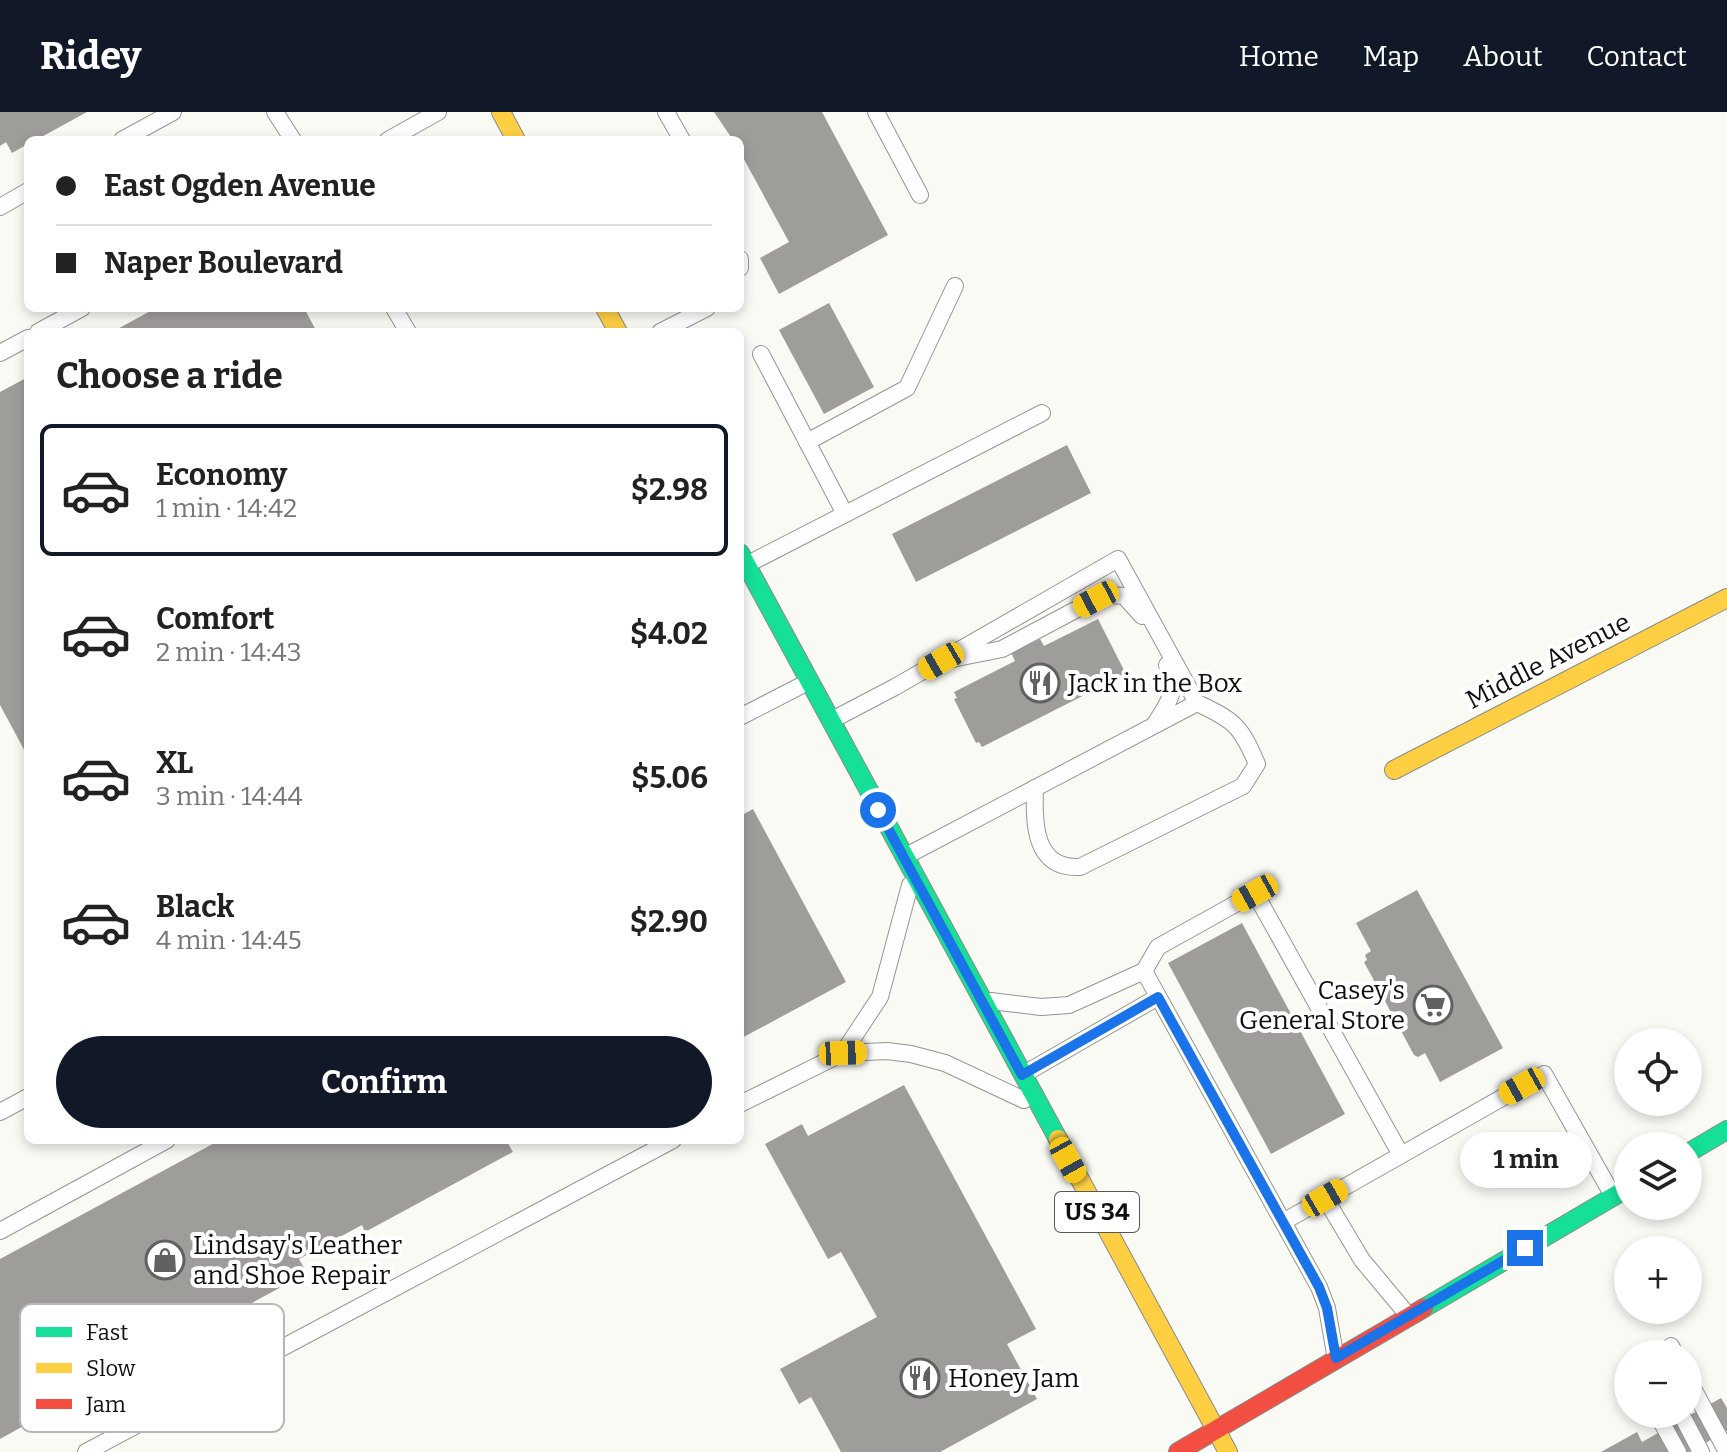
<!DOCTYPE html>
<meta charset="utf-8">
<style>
body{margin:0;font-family:Bitter,serif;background:#f2f2f2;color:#222;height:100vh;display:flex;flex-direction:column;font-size:30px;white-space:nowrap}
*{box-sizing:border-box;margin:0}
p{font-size:26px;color:#767676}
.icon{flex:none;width:44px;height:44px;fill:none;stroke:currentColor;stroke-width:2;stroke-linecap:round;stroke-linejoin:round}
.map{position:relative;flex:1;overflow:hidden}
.drawer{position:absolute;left:24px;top:216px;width:720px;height:816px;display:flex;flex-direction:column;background:#fff;border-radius:12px;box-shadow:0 4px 12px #0003}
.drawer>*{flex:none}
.banner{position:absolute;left:24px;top:24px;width:720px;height:176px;border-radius:12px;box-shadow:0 4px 12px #0003;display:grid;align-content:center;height:176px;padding:0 32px;background:#fff}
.buttons{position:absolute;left:1614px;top:916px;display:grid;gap:16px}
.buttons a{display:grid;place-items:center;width:88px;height:88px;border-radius:50%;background:#fff;box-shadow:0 4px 12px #0003;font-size:40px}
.end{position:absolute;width:36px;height:36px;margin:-18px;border:10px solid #1a73e8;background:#fff;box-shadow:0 0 0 4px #fff}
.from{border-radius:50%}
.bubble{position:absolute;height:56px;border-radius:28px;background:#fff;box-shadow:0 4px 12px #0003;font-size:26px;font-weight:700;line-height:56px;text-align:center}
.car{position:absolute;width:24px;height:48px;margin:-24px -12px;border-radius:10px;box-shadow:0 0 6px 2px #0007;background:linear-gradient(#f5c518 24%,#345 0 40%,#f5c518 0 76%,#345 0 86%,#f5c518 0)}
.banner b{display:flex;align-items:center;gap:28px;height:76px;font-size:30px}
.banner b+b{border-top:2px solid #e0e0e0}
.banner i{width:20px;height:20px;background:#222}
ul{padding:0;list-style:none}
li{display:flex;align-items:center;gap:24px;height:132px;margin:0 16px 12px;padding:0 16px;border:4px solid transparent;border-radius:12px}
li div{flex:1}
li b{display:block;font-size:30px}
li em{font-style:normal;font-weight:700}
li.active{border-color:#111827}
li>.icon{width:72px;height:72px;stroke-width:1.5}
h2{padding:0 32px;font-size:36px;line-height:96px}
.cta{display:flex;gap:16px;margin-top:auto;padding:16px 32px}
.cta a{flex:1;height:92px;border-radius:48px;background:#111827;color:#fff;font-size:32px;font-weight:700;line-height:92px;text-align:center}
header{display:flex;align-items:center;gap:48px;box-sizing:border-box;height:112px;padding:0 40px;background:#111827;color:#fff}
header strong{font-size:38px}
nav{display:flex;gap:44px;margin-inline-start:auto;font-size:28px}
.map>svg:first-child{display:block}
.building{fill:#9e9d9a}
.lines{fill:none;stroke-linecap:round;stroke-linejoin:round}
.lane-casing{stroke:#959593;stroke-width:18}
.fast-casing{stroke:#8b8b89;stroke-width:20}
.slow-casing{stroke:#8b8b89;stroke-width:20}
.jam-casing{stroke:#8b8b89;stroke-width:20}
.lane{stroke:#fefefe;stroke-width:16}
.fast{stroke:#16e098;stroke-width:18}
.slow{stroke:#ffcf43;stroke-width:18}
.jam{stroke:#f24e42;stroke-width:18}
.route{stroke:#1a73e8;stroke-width:10}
.labels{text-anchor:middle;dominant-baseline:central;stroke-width:8;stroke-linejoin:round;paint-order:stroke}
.shield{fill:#fff;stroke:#575757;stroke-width:2}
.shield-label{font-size:24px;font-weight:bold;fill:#0f0f0f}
.street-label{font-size:26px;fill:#0f0f0f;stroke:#fff}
.poi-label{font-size:26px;fill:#0f0f0f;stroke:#fff;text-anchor:start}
.key{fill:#fff;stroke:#b7b7b7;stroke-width:2}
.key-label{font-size:22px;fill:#0f0f0f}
</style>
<header>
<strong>Ridey</strong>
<nav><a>Home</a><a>Map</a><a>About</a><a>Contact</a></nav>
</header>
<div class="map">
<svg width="1727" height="1340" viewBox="0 0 1727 1340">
<rect width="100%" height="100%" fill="#fafaf5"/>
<g class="building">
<polygon points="0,0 87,0 36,28 28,28 28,32 12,41 6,30 0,34"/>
<polygon points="714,0 822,0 888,123 779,182 760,146 789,130 740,40 740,28 733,28"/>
<polygon points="829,191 874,275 824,302 779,218"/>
<polygon points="156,196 304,196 317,220 112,220"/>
<polygon points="28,265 28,645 0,593 0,280"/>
<polygon points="1067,333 1091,381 916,470 892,422"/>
<polygon points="1098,507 1126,562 982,635 979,630 976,631 954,587 957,586 954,580 1015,549 1011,541 1040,527 1044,534"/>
<polygon points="753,697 846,870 740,927 740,704"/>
<polygon points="1417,778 1503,936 1440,970 1425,941 1418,945 1414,943 1364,850 1367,848 1365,843 1371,839 1356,811"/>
<polygon points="1242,811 1345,1002 1271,1042 1168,851"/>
<polygon points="904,973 1036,1217 1007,1232 1037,1287 940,1340 841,1340 811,1285 799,1292 780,1257 877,1205 841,1140 828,1147 765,1032 802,1012 808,1024"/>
<polygon points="220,1028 506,1028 513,1040 365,1120 362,1113 299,1147 307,1161 160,1241 152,1227 47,1284 54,1297 0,1327 0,1147"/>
<polygon points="1721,1286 1727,1296 1727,1319 1689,1340 1601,1340 1637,1320 1642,1330"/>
</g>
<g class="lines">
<defs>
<g id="lane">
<polyline points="275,0 293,28"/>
<polyline points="666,0 682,28"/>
<polyline points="876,0 920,83"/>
<polyline points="122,28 173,0"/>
<polyline points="388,28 438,0"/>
<polyline points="0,95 28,79"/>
<polyline points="740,147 740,156"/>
<polyline points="394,196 408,220"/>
<polyline points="38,220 82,196"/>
<polyline points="660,220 707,196"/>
<polyline points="0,241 28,226"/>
<polyline points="761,242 845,402"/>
<polyline points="807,330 907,276 955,174"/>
<polyline points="748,452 1042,301"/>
<polyline points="952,547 1002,537 1096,487 1110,483 1124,484 1142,504"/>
<polyline points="740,605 808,570"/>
<polyline points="832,608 895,575 1118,447 1197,591 906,744"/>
<path d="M 1155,612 C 1169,589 1178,581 1167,553"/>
<path d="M 1035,676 C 1034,710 1033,757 1080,755 L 1243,674 L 1257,652 C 1241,614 1234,608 1197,591"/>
<polyline points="991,889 1041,895 1069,893 1144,859"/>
<polyline points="843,941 880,885 910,773"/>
<polyline points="1024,962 1158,885"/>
<polyline points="740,992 843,941 887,939 911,942 945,951 1024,988"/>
<polyline points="0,1000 28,985"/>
<polyline points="1325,1086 1362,1148 1407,1202"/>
<polyline points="1283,1110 1544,962 1612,1082"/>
<polyline points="0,1119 167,1028"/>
<polyline points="1671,1234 1675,1242"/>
<polyline points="1335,1242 1327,1196 1319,1175 1144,859 1158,835 1255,781 1401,1043"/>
<polyline points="1688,1267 1727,1340"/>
<polyline points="1657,1302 1678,1340"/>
<polyline points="1681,1302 1701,1340"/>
<polyline points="86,1340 673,1028"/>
</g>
<g id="fast">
<polyline points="740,441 1058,1027"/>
<polyline points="1688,1041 1727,1018"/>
<polyline points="1424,1196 1628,1076"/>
</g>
<g id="slow">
<polyline points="501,0 516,28"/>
<polyline points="605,196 618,220"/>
<polyline points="1394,658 1727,486"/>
<polyline points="1058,1027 1228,1340"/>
</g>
<polyline id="jam" points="1178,1340 1424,1196"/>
</defs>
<use href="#lane" class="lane-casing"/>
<use href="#fast" class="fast-casing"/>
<use href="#slow" class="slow-casing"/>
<use href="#jam" class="jam-casing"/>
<use href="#lane" class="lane"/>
<use href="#fast" class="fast"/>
<use href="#slow" class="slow"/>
<use href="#jam" class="jam"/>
</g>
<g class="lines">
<polyline class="route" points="878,698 1022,963 1158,885 1319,1175 1327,1196 1336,1246 1525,1136"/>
</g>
<defs>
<symbol id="restaurant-ring" viewBox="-11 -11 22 22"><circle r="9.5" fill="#fff" stroke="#616160" stroke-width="1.5"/><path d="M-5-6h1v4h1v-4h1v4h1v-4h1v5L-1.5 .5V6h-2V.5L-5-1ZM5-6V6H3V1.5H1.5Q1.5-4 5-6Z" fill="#616160"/></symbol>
<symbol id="supermarket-ring" viewBox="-11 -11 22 22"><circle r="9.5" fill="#fff" stroke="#616160" stroke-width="1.5"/><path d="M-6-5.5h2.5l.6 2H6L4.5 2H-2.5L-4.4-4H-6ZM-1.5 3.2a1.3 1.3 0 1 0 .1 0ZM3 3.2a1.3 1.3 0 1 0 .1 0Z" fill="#616160"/></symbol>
<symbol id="shop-ring" viewBox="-11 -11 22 22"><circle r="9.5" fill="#fff" stroke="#616160" stroke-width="1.5"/><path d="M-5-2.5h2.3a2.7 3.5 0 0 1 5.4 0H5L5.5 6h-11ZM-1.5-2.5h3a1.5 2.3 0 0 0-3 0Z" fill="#616160"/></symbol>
</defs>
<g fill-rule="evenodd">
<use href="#restaurant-ring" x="1018" y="549" width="44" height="44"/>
<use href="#supermarket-ring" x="1411" y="871" width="44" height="44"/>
<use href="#shop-ring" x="143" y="1126" width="44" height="44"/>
<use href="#restaurant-ring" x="898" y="1244" width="44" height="44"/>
</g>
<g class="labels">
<rect class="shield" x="1055" y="1080" width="84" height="40" rx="6"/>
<g class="shield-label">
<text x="1097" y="1100">US 34</text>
</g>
<g class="street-label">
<text transform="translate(1548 549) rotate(-27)">Middle Avenue</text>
</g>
<g class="poi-label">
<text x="1068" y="571">Jack in the Box</text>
<text x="1405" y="878" text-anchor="end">Casey's<tspan x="1405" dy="30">General Store</tspan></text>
<text x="193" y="1133">Lindsay's Leather<tspan x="193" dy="30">and Shoe Repair</tspan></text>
<text x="948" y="1266">Honey Jam</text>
</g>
</g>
<rect x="20" y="1192" width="264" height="128" rx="12" class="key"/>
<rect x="36" y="1215" width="36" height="10" fill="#16e098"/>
<rect x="36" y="1251" width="36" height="10" fill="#ffcf43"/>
<rect x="36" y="1287" width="36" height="10" fill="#f24e42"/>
<g class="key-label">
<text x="86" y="1228">Fast</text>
<text x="86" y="1264">Slow</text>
<text x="86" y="1300">Jam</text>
</g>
</svg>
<div class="buttons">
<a><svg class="icon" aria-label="locate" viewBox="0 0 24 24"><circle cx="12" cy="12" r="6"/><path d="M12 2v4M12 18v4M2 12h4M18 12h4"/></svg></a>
<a><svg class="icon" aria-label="layers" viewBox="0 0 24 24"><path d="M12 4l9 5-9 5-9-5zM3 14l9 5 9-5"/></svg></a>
<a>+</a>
<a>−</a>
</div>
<i class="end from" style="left:878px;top:698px"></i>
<i class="end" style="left:1525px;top:1136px"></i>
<div class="bubble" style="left:1460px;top:1020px;width:132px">1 min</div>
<i class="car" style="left:1096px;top:487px;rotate:242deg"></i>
<i class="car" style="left:941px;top:549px;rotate:240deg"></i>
<i class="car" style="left:1255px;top:781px;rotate:241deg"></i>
<i class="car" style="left:843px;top:941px;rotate:88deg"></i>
<i class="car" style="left:1522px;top:974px;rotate:241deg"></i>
<i class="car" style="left:1068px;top:1048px;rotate:151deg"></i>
<i class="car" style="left:1325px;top:1086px;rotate:60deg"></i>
<div class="banner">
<b><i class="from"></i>East Ogden Avenue</b>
<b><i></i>Naper Boulevard</b>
</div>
<section class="drawer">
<h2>Choose a ride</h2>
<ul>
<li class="active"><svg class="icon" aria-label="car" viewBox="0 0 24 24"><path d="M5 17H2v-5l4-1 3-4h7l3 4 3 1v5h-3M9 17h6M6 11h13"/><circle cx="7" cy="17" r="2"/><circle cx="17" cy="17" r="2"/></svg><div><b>Economy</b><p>1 min · 14:42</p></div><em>$2.98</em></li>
<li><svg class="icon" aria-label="car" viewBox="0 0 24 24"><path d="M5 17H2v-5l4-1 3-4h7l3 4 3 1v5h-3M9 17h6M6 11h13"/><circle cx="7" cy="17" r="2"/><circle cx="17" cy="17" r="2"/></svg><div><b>Comfort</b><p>2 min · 14:43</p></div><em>$4.02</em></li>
<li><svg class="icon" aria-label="car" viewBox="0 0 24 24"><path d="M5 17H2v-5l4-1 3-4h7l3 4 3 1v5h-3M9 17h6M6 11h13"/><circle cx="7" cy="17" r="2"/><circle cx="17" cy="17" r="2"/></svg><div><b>XL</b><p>3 min · 14:44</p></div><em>$5.06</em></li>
<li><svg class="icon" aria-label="car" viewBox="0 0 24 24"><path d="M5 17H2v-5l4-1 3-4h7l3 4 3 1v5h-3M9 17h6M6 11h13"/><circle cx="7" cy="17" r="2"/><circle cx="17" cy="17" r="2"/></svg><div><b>Black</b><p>4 min · 14:45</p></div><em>$2.90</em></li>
</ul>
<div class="cta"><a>Confirm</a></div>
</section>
</div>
